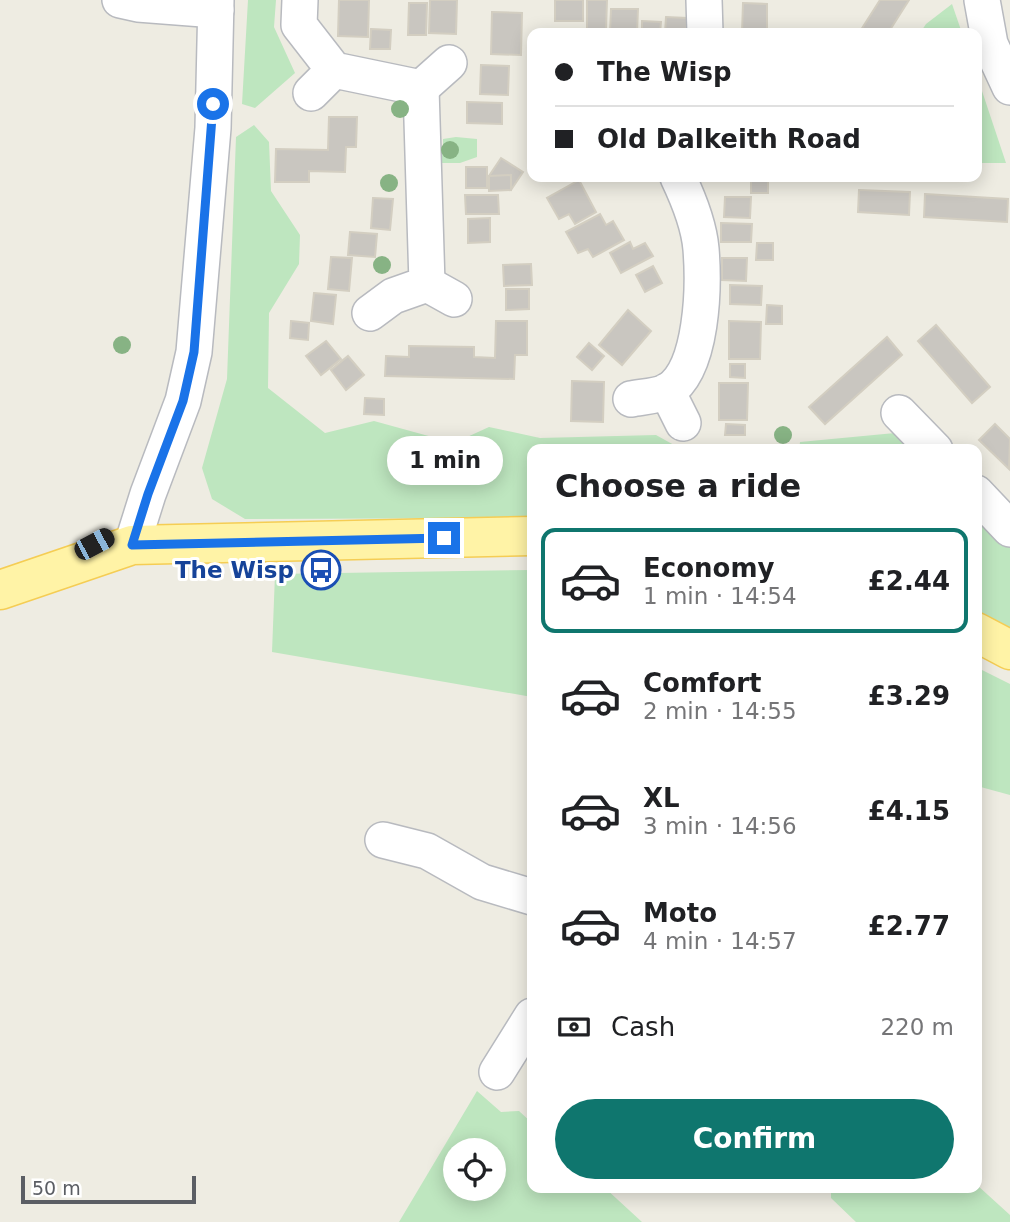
<!DOCTYPE html>
<meta charset="utf-8">
<style>
body{margin:0;font-family:"DejaVu Sans",sans-serif;background:#f2f2f2;color:#202124;height:100vh;display:flex;flex-direction:column;font-size:26px;white-space:nowrap}
*{box-sizing:border-box;margin:0}
p{font-size:23px;color:#757577}
.icon{flex:none;width:38px;height:38px;fill:none;stroke:currentColor;stroke-width:2;stroke-linecap:round;stroke-linejoin:round}
.map{position:relative;flex:1;overflow:hidden}
.sheet{position:absolute;left:527px;top:444px;width:455px;height:749px;display:flex;flex-direction:column;background:#fff;border-radius:14px;box-shadow:0 4px 18px #0003}
.sheet>*{flex:none}
.banner{position:absolute;left:527px;top:28px;width:455px;height:154px;border-radius:14px;box-shadow:0 4px 18px #0003;display:grid;align-content:center;height:154px;padding:0 28px;background:#fff}
.fabs{position:absolute;left:443px;top:1138px;display:grid;gap:14px}
.fabs a{display:grid;place-items:center;width:63px;height:63px;border-radius:50%;background:#fff;box-shadow:0 4px 18px #0003;font-size:35px}
.scale{position:absolute;left:21px;bottom:18px;width:175px;box-sizing:border-box;padding-left:7px;border:4px solid #5b5e64;border-top:0;font-size:19px;line-height:24px;white-space:nowrap;color:#5b5e64;-webkit-text-stroke:5px #fff;paint-order:stroke}
.end{position:absolute;width:32px;height:32px;margin:-16px;border:9px solid #1a73e8;background:#fff;box-shadow:0 0 0 4px #fff}
.from{border-radius:50%}
.bubble{position:absolute;height:49px;border-radius:24px;background:#fff;box-shadow:0 4px 18px #0003;font-size:23px;font-weight:700;line-height:49px;text-align:center}
.car{position:absolute;width:21px;height:42px;margin:-21px -10px;border-radius:9px;box-shadow:0 0 5px 2px #0007;background:linear-gradient(#222 24%,#8ab4d8 0 40%,#222 0 76%,#8ab4d8 0 86%,#222 0)}
.banner b{display:flex;align-items:center;gap:24px;height:66px;font-size:26px}
.banner b+b{border-top:2px solid #e0e0e0}
.banner i{width:18px;height:18px;background:#202124}
ul{padding:0;list-style:none}
li{display:flex;align-items:center;gap:21px;height:105px;margin:0 14px 10px;padding:0 14px;border:4px solid transparent;border-radius:14px}
li div{flex:1}
li b{display:block;font-size:26px}
li em{font-style:normal;font-weight:700}
li.current{border-color:#0f766e}
li>.icon{width:63px;height:63px;stroke-width:1.5}
h2{padding:0 28px;font-size:32px;line-height:84px}
.pay{display:flex;align-items:center;gap:18px;height:77px;padding:0 28px;font-size:26px}
.pay p{margin-inline-start:auto}
.action{display:flex;gap:14px;margin-top:auto;padding:14px 28px}
.action a{flex:1;height:80px;border-radius:42px;background:#0f766e;color:#fff;font-size:28px;font-weight:700;line-height:80px;text-align:center}
.map>svg:first-child{display:block}
.green{fill:#bee6bf;fill-rule:evenodd}
.building{fill:#c9c6c0;stroke:#d3cec1;stroke-width:2}
.lines{fill:none;stroke-linecap:round;stroke-linejoin:round}
.minor-casing{stroke:#b8babf;stroke-width:38}
.major-casing{stroke:#f5cd54;stroke-width:41}
.minor{stroke:#fff;stroke-width:35}
.major{stroke:#fff3a6;stroke-width:38}
.tree{fill:#87b384}
.route{stroke:#1a73e8;stroke-width:9}
.labels{text-anchor:middle;dominant-baseline:central;stroke-width:6;stroke-linejoin:round;paint-order:stroke}
.transit-label{font-size:23px;font-weight:bold;fill:#164399;stroke:#fff;text-anchor:end}
</style>
<div class="map">
<svg width="1010" height="1222" viewBox="0 0 1010 1222">
<rect width="100%" height="100%" fill="#eeece2"/>
<g class="green">
<polygon points="248,0 276,0 274,27 295,73 255,108 242,104"/>
<polygon points="952,4 962,33 920,33 926,24"/>
<polygon points="976,76 977,76 1006,163 977,163"/>
<polygon points="254,125 269,142 271,191 300,235 299,264 269,313 268,388 325,433 374,421 454,443 489,427 540,438 656,435 683,450 532,450 532,518 245,519 212,499 202,468 227,379 236,137"/>
<polygon points="456,137 477,139 477,157 460,163 438,163 443,153 443,139"/>
<polygon points="895,433 913,450 799,450 800,442"/>
<polygon points="976,509 1010,540 1010,629 977,610"/>
<polygon points="532,570 532,697 272,652 275,574"/>
<polygon points="976,667 1010,684 1010,795 977,786"/>
<path d="M 477,1091 L 501,1112 L 519,1111 L 532,1123 L 532,1188 L 605,1188 L 642,1222 L 399,1222 ZM 455,1150 L 494,1150 L 494,1188 L 455,1188 Z"/>
<polygon points="977,1185 1010,1215 1010,1222 856,1222 831,1198 831,1188 976,1188"/>
</g>
<g class="building">
<polygon points="339,0 369,0 368,37 338,36"/>
<polygon points="430,0 457,0 456,34 429,33"/>
<rect x="555" y="0" width="28" height="21"/>
<polygon points="587,0 607,0 606,30 587,29"/>
<polygon points="880,0 909,0 888,33 859,33"/>
<polygon points="409,3 427,3 426,35 408,35"/>
<polygon points="743,3 767,4 767,33 742,33"/>
<polygon points="611,9 638,9 637,33 610,33"/>
<polygon points="492,12 522,13 521,55 491,54"/>
<polygon points="666,17 687,18 686,33 665,33"/>
<polygon points="642,21 661,22 660,33 642,33"/>
<polygon points="371,29 391,30 390,49 370,49"/>
<polygon points="481,65 509,66 508,95 480,94"/>
<polygon points="467,102 502,103 502,124 467,123"/>
<polygon points="329,117 357,117 356,147 346,147 345,172 309,171 309,182 275,182 276,149 328,150"/>
<polygon points="501,158 523,172 511,190 489,176"/>
<rect x="466" y="167" width="21" height="21"/>
<polygon points="511,175 511,190 489,191 489,176"/>
<rect x="751" y="177" width="17" height="16"/>
<polygon points="579,180 596,212 575,224 569,214 559,219 547,198"/>
<polygon points="859,190 910,192 909,215 858,212"/>
<polygon points="925,194 1008,199 1007,222 924,217"/>
<polygon points="465,195 498,195 499,214 466,214"/>
<polygon points="725,197 751,197 750,218 724,217"/>
<polygon points="373,198 393,199 390,230 371,228"/>
<polygon points="600,214 606,225 613,221 624,240 593,257 588,249 578,253 566,232"/>
<polygon points="490,218 490,242 468,243 468,219"/>
<polygon points="721,223 752,224 751,242 721,242"/>
<polygon points="350,232 377,234 375,257 348,255"/>
<polygon points="630,242 633,249 645,243 653,256 621,273 610,253"/>
<polygon points="757,243 773,243 773,260 756,260"/>
<polygon points="331,257 352,258 349,291 328,289"/>
<polygon points="722,258 747,258 746,281 722,280"/>
<polygon points="531,264 532,285 504,286 503,265"/>
<polygon points="653,266 662,283 645,292 636,275"/>
<polygon points="730,285 762,286 761,305 730,304"/>
<polygon points="506,289 529,289 529,309 506,310"/>
<polygon points="314,293 336,295 333,324 311,321"/>
<polygon points="767,305 782,306 782,324 766,324"/>
<polygon points="628,310 651,331 622,365 599,345"/>
<polygon points="291,321 309,323 308,340 290,338"/>
<polygon points="496,321 527,321 527,355 515,355 514,379 385,376 386,356 409,357 409,346 474,347 474,357 495,358"/>
<polygon points="729,321 761,322 760,359 729,359"/>
<polygon points="936,325 990,387 972,403 918,341"/>
<polygon points="887,337 902,355 825,424 809,407"/>
<polygon points="326,341 341,359 321,375 306,356"/>
<polygon points="589,343 604,356 592,370 577,357"/>
<polygon points="348,356 364,375 346,390 331,370"/>
<polygon points="730,364 745,364 745,378 730,377"/>
<polygon points="572,381 604,382 603,422 571,421"/>
<polygon points="719,383 748,383 747,420 719,420"/>
<polygon points="365,398 384,399 384,415 364,414"/>
<polygon points="726,424 745,425 745,435 725,435"/>
<polygon points="995,424 1010,439 1009,469 979,440"/>
</g>
<g class="lines">
<defs>
<g id="minor">
<polyline points="120,0 138,4 216,10"/>
<polyline points="300,0 299,25 334,70 421,88 427,284 393,296 370,313"/>
<polyline points="704,0 705,33"/>
<polyline points="982,0 990,44 1010,87"/>
<polyline points="421,88 449,63"/>
<polyline points="311,93 334,70"/>
<polyline points="427,284 454,299"/>
<polyline points="667,391 683,423"/>
<path d="M 631,399 C 641,397 659,396 668,391 C 703,369 704,286 701,249 C 699,225 688,198 678,177"/>
<polyline points="899,413 935,450"/>
<polyline points="976,493 1010,529"/>
<polyline points="132,545 148,494 183,401 194,352 213,128 216,0"/>
<polyline points="383,840 427,851 482,882 532,897"/>
<polyline points="497,1072 532,1016"/>
</g>
<g id="major">
<polyline points="0,590 132,545 532,536"/>
<polyline points="976,632 1010,650"/>
</g>
</defs>
<use href="#minor" class="minor-casing"/>
<use href="#major" class="major-casing"/>
<use href="#minor" class="minor"/>
<use href="#major" class="major"/>
</g>
<g class="tree">
<circle cx="400" cy="109" r="9"/>
<circle cx="450" cy="150" r="9"/>
<circle cx="389" cy="183" r="9"/>
<circle cx="382" cy="265" r="9"/>
<circle cx="122" cy="345" r="9"/>
<circle cx="783" cy="435" r="9"/>
</g>
<g class="lines">
<polyline class="route" points="213,104 194,352 183,401 148,494 132,545 444,538"/>
</g>
<defs>
<symbol id="bus-ring" viewBox="-11 -11 22 22"><circle r="9.5" fill="#fff" stroke="#1a4fb4" stroke-width="1.5"/><path d="M-5-6H5V4H4V6H2V4H-2V6H-4V4H-5ZM-3.5-4V0h7V-4ZM-3.5 1.2v1.5H-2V1.2ZM2 1.2v1.5H3.5V1.2Z" fill="#1a4fb4"/></symbol>
</defs>
<g fill-rule="evenodd">
<use href="#bus-ring" x="299" y="548" width="44" height="44"/>
</g>
<g class="labels">
<g class="transit-label">
<text x="294" y="570">The Wisp</text>
</g>
</g>
</svg>
<div class="fabs">
<a><svg class="icon" aria-label="locate" viewBox="0 0 24 24"><circle cx="12" cy="12" r="6"/><path d="M12 2v4M12 18v4M2 12h4M18 12h4"/></svg></a>
</div>
<div class="scale">50 m</div>
<i class="end from" style="left:213px;top:104px"></i>
<i class="end" style="left:444px;top:538px"></i>
<div class="bubble" style="left:387px;top:436px;width:116px">1 min</div>
<i class="car" style="left:94px;top:544px;rotate:62deg"></i>
<div class="banner">
<b><i class="from"></i>The Wisp</b>
<b><i></i>Old Dalkeith Road</b>
</div>
<section class="sheet">
<h2>Choose a ride</h2>
<ul>
<li class="current"><svg class="icon" aria-label="car" viewBox="0 0 24 24"><path d="M5 17H2v-5l4-1 3-4h7l3 4 3 1v5h-3M9 17h6M6 11h13"/><circle cx="7" cy="17" r="2"/><circle cx="17" cy="17" r="2"/></svg><div><b>Economy</b><p>1 min · 14:54</p></div><em>£2.44</em></li>
<li><svg class="icon" aria-label="car" viewBox="0 0 24 24"><path d="M5 17H2v-5l4-1 3-4h7l3 4 3 1v5h-3M9 17h6M6 11h13"/><circle cx="7" cy="17" r="2"/><circle cx="17" cy="17" r="2"/></svg><div><b>Comfort</b><p>2 min · 14:55</p></div><em>£3.29</em></li>
<li><svg class="icon" aria-label="car" viewBox="0 0 24 24"><path d="M5 17H2v-5l4-1 3-4h7l3 4 3 1v5h-3M9 17h6M6 11h13"/><circle cx="7" cy="17" r="2"/><circle cx="17" cy="17" r="2"/></svg><div><b>XL</b><p>3 min · 14:56</p></div><em>£4.15</em></li>
<li><svg class="icon" aria-label="car" viewBox="0 0 24 24"><path d="M5 17H2v-5l4-1 3-4h7l3 4 3 1v5h-3M9 17h6M6 11h13"/><circle cx="7" cy="17" r="2"/><circle cx="17" cy="17" r="2"/></svg><div><b>Moto</b><p>4 min · 14:57</p></div><em>£2.77</em></li>
</ul>
<div class="pay"><svg class="icon" aria-label="cash" viewBox="0 0 24 24"><path d="M3 7h18v10H3z"/><circle cx="12" cy="12" r="2"/></svg>Cash<p>220 m</p></div>
<div class="action"><a>Confirm</a></div>
</section>
</div>
